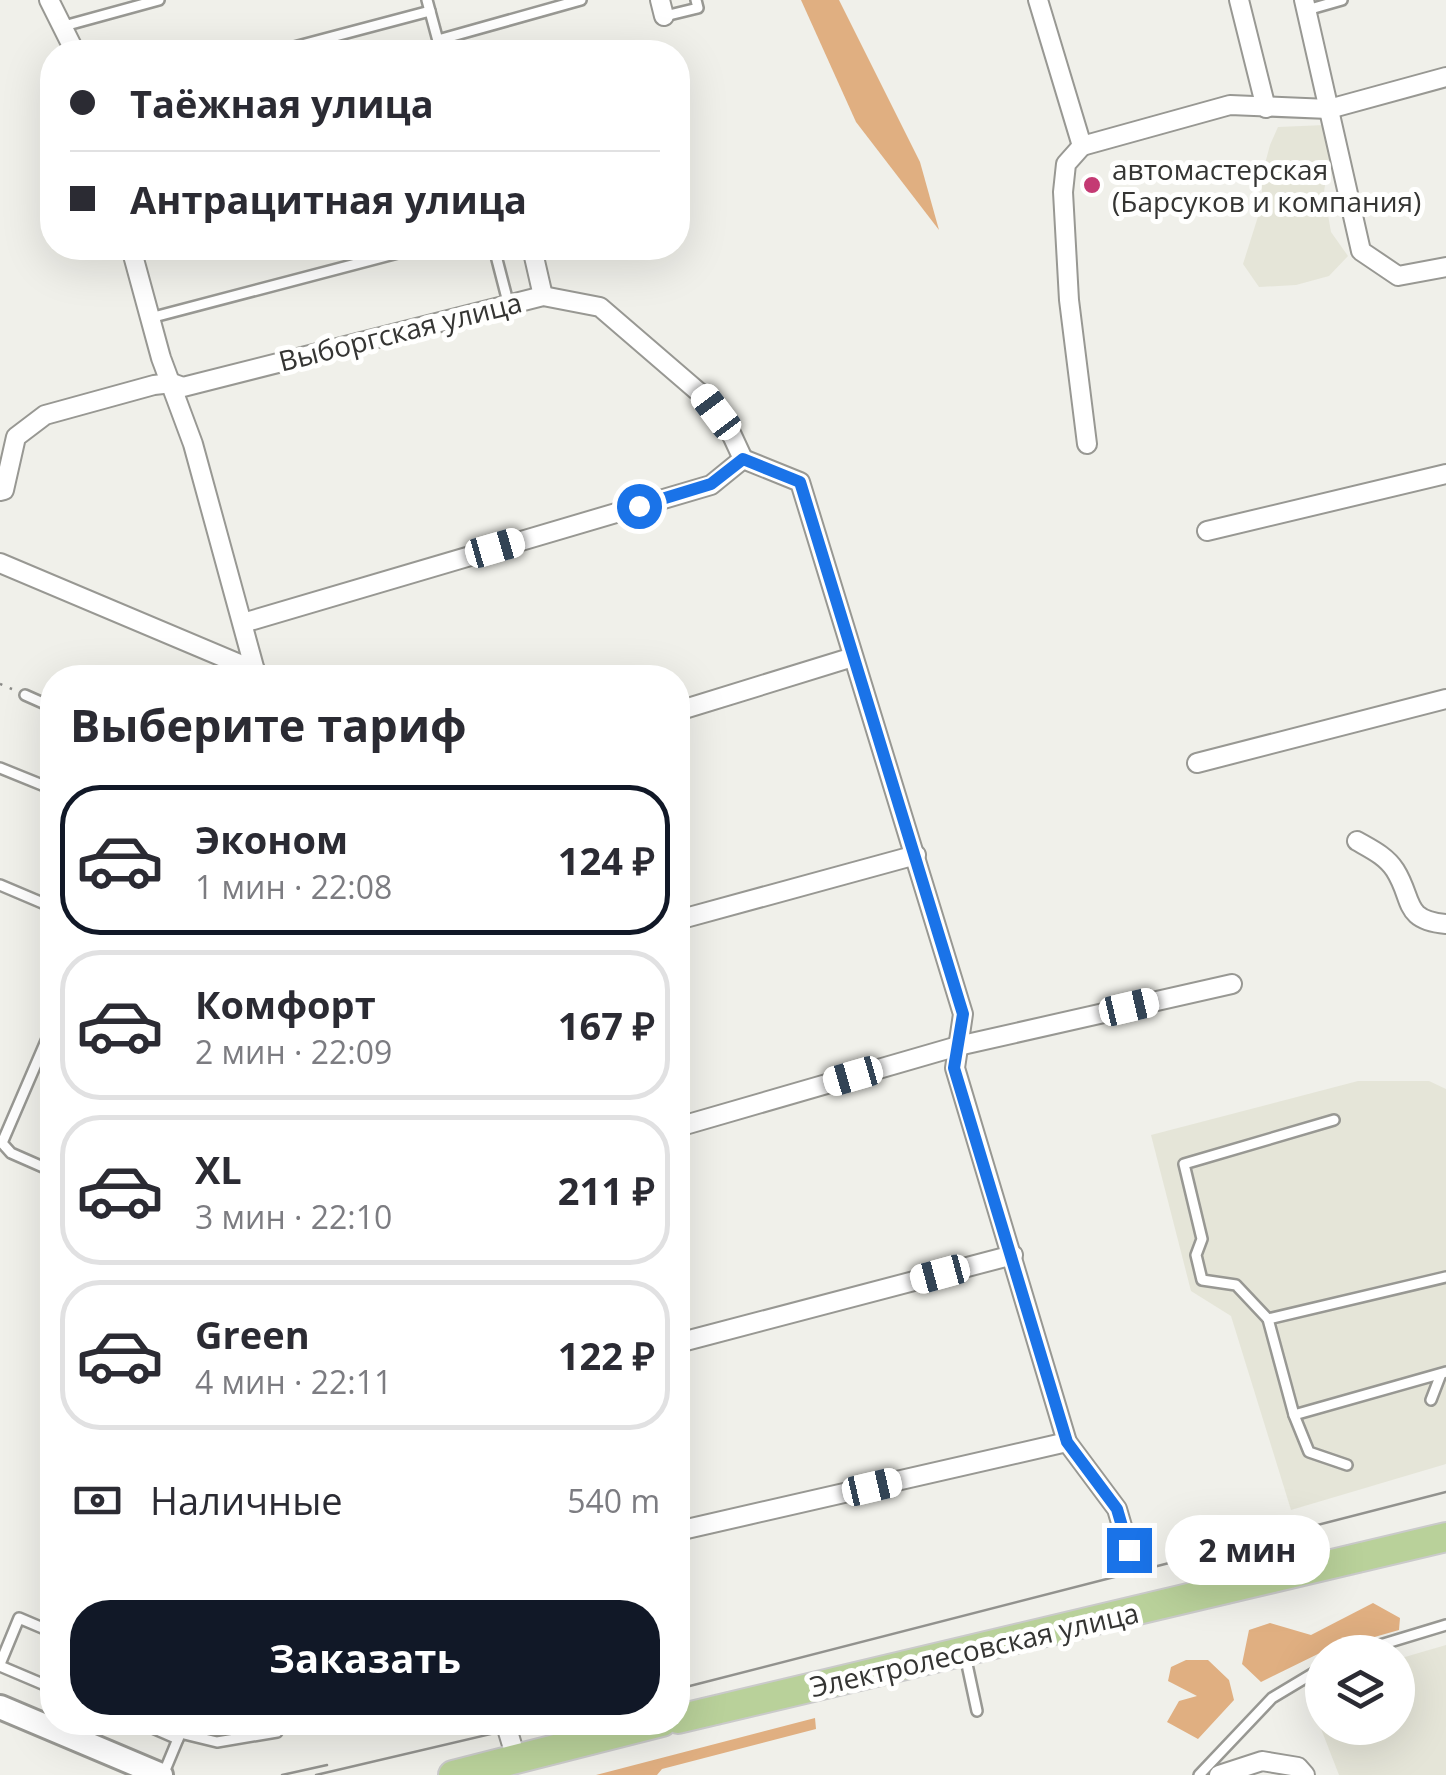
<!DOCTYPE html>
<html lang="ru">
<meta charset="utf-8">
<style>
body{margin:0;font-family:"Open Sans",sans-serif;background:#f2f2f3;color:#2b2b33;height:100vh;display:flex;flex-direction:column;font-size:38px;white-space:nowrap}
*{box-sizing:border-box;margin:0}
p{font-size:32px;color:#7c7c81}
.icon{flex:none;width:55px;height:55px;fill:none;stroke:currentColor;stroke-width:2;stroke-linecap:round;stroke-linejoin:round}
.map{position:relative;flex:1;overflow:hidden}
.details{position:absolute;left:40px;top:665px;width:650px;height:1070px;display:flex;flex-direction:column;background:#fff;border-radius:40px;box-shadow:0 10px 40px #0002}
.details>*{flex:none}
.hud{position:absolute;left:40px;top:40px;width:650px;height:220px;border-radius:40px;box-shadow:0 10px 40px #0002;display:grid;align-content:center;height:220px;padding:0 30px;background:#fff}
.fabs{position:absolute;left:1305px;top:1635px;display:grid;gap:20px}
.fabs a{display:grid;place-items:center;width:110px;height:110px;border-radius:50%;background:#fff;box-shadow:0 10px 40px #0002;font-size:50px}
.end{position:absolute;width:45px;height:45px;margin:-22px;border:12px solid #1a73e8;background:#fff;box-shadow:0 0 0 5px #fff}
.from{border-radius:50%}
.bubble{position:absolute;height:70px;border-radius:35px;background:#fff;box-shadow:0 10px 40px #0002;font-size:32px;font-weight:700;line-height:70px;text-align:center}
.car{position:absolute;width:30px;height:60px;margin:-30px -15px;border-radius:12px;box-shadow:0 0 8px 2px #0007;background:linear-gradient(#fff 24%,#345 0 40%,#fff 0 76%,#345 0 86%,#fff 0)}
.hud b{display:flex;align-items:center;gap:35px;height:95px;font-size:38px}
.hud b+b{border-top:2px solid #e1e1e2}
.hud i{width:25px;height:25px;background:#2b2b33}
ul{padding:0;list-style:none}
li{display:flex;align-items:center;gap:30px;height:150px;margin:0 20px 15px;padding:0 10px;border:5px solid #e1e1e2;border-radius:40px}
li div{flex:1}
li b{display:block;font-size:38px}
li em{font-style:normal;font-weight:700}
li.on{border-color:#111827}
li>.icon{width:90px;height:90px;stroke-width:1.5}
h2{padding:0 30px;font-size:45px;line-height:120px}
.pay{display:flex;align-items:center;gap:25px;height:110px;padding:0 30px;font-size:38px}
.pay p{margin-inline-start:auto}
.cta{display:flex;gap:20px;margin-top:auto;padding:20px 30px}
.cta a{flex:1;height:115px;border-radius:40px;background:#111827;color:#fff;font-size:40px;font-weight:700;line-height:115px;text-align:center}
.map>svg:first-child{display:block}
.built{fill:#e5e5d8}
.forest{fill:#e0af81}
.lines{fill:none;stroke-linecap:round;stroke-linejoin:round}
.service-casing{stroke:#989893;stroke-width:14}
.minor-casing{stroke:#989893;stroke-width:22}
.tertiary-casing{stroke:#989893;stroke-width:28}
.primary-casing{stroke:#cacaca;stroke-width:32}
.path{stroke:#898986;stroke-width:2.5;stroke-dasharray:2.5 8;stroke-linecap:butt}
.service{stroke:#fff;stroke-width:9}
.minor{stroke:#fff;stroke-width:18}
.tertiary{stroke:#fff;stroke-width:22}
.primary{stroke:#b9d19a;stroke-width:28}
.tram{stroke:#92928e;stroke-width:2.5}
.route{stroke:#1a73e8;stroke-width:12}
.poi-dot{fill:#c43a73;stroke:#fffffe;stroke-width:4}
.labels{text-anchor:middle;dominant-baseline:central;stroke-width:10;stroke-linejoin:round;paint-order:stroke}
.poi-label{font-size:28px;fill:#353533;stroke:#fffffe;text-anchor:start}
.street-label{font-size:28px;fill:#353533;stroke:#fffffe}
</style>
<div class="map">
<svg width="1446" height="1775" viewBox="0 0 1446 1775">
<rect width="100%" height="100%" fill="#f0f0ea"/>
<g class="built">
<polygon points="1325,125 1329,158 1324,192 1331,232 1348,256 1329,276 1296,285 1259,287 1243,264 1262,204 1262,175 1270,145 1278,127"/>
<polygon points="1358,1081 1429,1081 1446,1089 1446,1464 1291,1510 1231,1316 1191,1291 1151,1135"/>
<polygon points="1446,1645 1446,1775 1339,1775 1304,1685 1322,1680 1322,1728 1398,1728 1398,1659"/>
</g>
<g class="forest">
<polygon points="801,0 839,0 920,162 939,230 856,122"/>
<polygon points="1373,1603 1400,1618 1399,1630 1322,1652 1261,1682 1242,1664 1249,1630 1270,1623 1311,1635"/>
<polygon points="1186,1660 1208,1660 1229,1680 1234,1700 1198,1739 1167,1722 1179,1701 1197,1696 1168,1681 1171,1667"/>
<polygon points="815,1718 816,1729 662,1769 657,1775 596,1775"/>
</g>
<g class="lines">
<defs>
<g id="service">
<polyline points="427,0 441,52"/>
<polyline points="1307,10 1342,0"/>
<polyline points="665,16 698,8 696,0"/>
<polyline points="64,26 159,0"/>
<polyline points="438,40 581,0"/>
<polyline points="275,52 430,11"/>
<polyline points="494,248 508,302"/>
<polyline points="150,318 417,248"/>
<polyline points="25,695 52,707"/>
<polyline points="0,768 52,789"/>
<polyline points="0,885 52,907"/>
<polyline points="52,1027 2,1143 11,1153 52,1171"/>
<polyline points="1446,1277 1268,1319 1294,1415 1446,1372"/>
<polyline points="1268,1319 1236,1285 1202,1280 1196,1255 1202,1239 1184,1164 1334,1120"/>
<polyline points="1431,1400 1441,1374"/>
<polyline points="1294,1415 1309,1452 1347,1465"/>
<polyline points="1357,1652 1446,1625"/>
<polyline points="965,1655 977,1711"/>
<polyline points="0,1664 19,1618 52,1632"/>
<polyline points="0,1666 52,1688"/>
<polyline points="139,1722 178,1739"/>
<polyline points="180,1733 217,1742 277,1732 279,1722"/>
<polyline points="163,1775 185,1722"/>
<polyline points="1199,1775 1272,1698 1322,1668"/>
</g>
<g id="minor">
<polyline points="49,0 75,52"/>
<polyline points="660,0 664,16"/>
<polyline points="1038,0 1082,146"/>
<polyline points="1239,0 1266,108"/>
<polyline points="1304,0 1361,251 1398,276 1446,267"/>
<polyline points="1082,146 1230,105 1329,109 1446,77"/>
<polyline points="1082,146 1066,164 1063,192 1069,300 1087,444"/>
<polyline points="131,248 161,358 193,444 257,678"/>
<polyline points="532,248 543,296"/>
<polyline points="0,491 4,490 16,437 45,415 154,385 172,383 183,387 543,296 600,307 701,394 730,431 743,459"/>
<polyline points="1207,531 1446,474"/>
<polyline points="0,563 256,671"/>
<polyline points="243,623 711,485 743,459 800,482 963,1014 955,1068 1067,1442 1117,1509 1129,1550"/>
<polyline points="678,711 853,657"/>
<polyline points="1197,763 1446,699"/>
<path d="M 1357,841 C 1371,849 1386,856 1395,870 C 1414,900 1402,920 1446,924"/>
<polyline points="678,920 916,855"/>
<polyline points="678,1127 958,1046 1232,984"/>
<polyline points="678,1343 1013,1255"/>
<polyline points="678,1531 1067,1442"/>
<polyline points="505,1722 516,1758"/>
<polyline points="1219,1775 1262,1761 1298,1767 1305,1775"/>
</g>
<polyline id="tertiary" points="0,1707 161,1775"/>
<g id="primary">
<polyline points="678,1719 1446,1537"/>
<polyline points="453,1775 662,1722"/>
</g>
</defs>
<use href="#service" class="service-casing"/>
<use href="#minor" class="minor-casing"/>
<use href="#tertiary" class="tertiary-casing"/>
<use href="#primary" class="primary-casing"/>
<polyline class="path" points="0,684 12,689"/>
<use href="#service" class="service"/>
<use href="#minor" class="minor"/>
<use href="#tertiary" class="tertiary"/>
<use href="#primary" class="primary"/>
<g class="tram">
<polyline points="678,1689 1446,1492"/>
<polyline points="282,1775 327,1765"/>
<polyline points="316,1775 542,1722"/>
</g>
</g>
<g class="lines">
<polyline class="route" points="639,506 711,484 743,459 800,482 963,1014 954,1068 1067,1442 1117,1509 1129,1550"/>
</g>
<circle class="poi-dot" cx="1092" cy="185" r="10"/>
<g class="labels">
<g class="poi-label">
<text x="1112" y="169">автомастерская<tspan x="1112" dy="32">(Барсуков и компания)</tspan></text>
</g>
<g class="street-label">
<text transform="translate(400 331) rotate(-14)">Выборгская улица</text>
<text transform="translate(974 1649) rotate(-13)">Электролесовская улица</text>
</g>
</g>
</svg>
<div class="fabs">
<a><svg class="icon" aria-label="layers" viewBox="0 0 24 24"><path d="M12 4l9 5-9 5-9-5zM3 14l9 5 9-5"/></svg></a>
</div>
<i class="end from" style="left:639px;top:506px"></i>
<i class="end" style="left:1129px;top:1550px"></i>
<div class="bubble" style="left:1165px;top:1515px;width:165px">2 мин</div>
<i class="car" style="left:716px;top:412px;rotate:323deg"></i>
<i class="car" style="left:495px;top:548px;rotate:74deg"></i>
<i class="car" style="left:1129px;top:1007px;rotate:77deg"></i>
<i class="car" style="left:853px;top:1076px;rotate:254deg"></i>
<i class="car" style="left:940px;top:1274px;rotate:255deg"></i>
<i class="car" style="left:872px;top:1487px;rotate:77deg"></i>
<div class="hud">
<b><i class="from"></i>Таёжная улица</b>
<b><i></i>Антрацитная улица</b>
</div>
<section class="details">
<h2>Выберите тариф</h2>
<ul>
<li class="on"><svg class="icon" aria-label="car" viewBox="0 0 24 24"><path d="M5 17H2v-5l4-1 3-4h7l3 4 3 1v5h-3M9 17h6M6 11h13"/><circle cx="7" cy="17" r="2"/><circle cx="17" cy="17" r="2"/></svg><div><b>Эконом</b><p>1 мин · 22:08</p></div><em>124 ₽</em></li>
<li><svg class="icon" aria-label="car" viewBox="0 0 24 24"><path d="M5 17H2v-5l4-1 3-4h7l3 4 3 1v5h-3M9 17h6M6 11h13"/><circle cx="7" cy="17" r="2"/><circle cx="17" cy="17" r="2"/></svg><div><b>Комфорт</b><p>2 мин · 22:09</p></div><em>167 ₽</em></li>
<li><svg class="icon" aria-label="car" viewBox="0 0 24 24"><path d="M5 17H2v-5l4-1 3-4h7l3 4 3 1v5h-3M9 17h6M6 11h13"/><circle cx="7" cy="17" r="2"/><circle cx="17" cy="17" r="2"/></svg><div><b>XL</b><p>3 мин · 22:10</p></div><em>211 ₽</em></li>
<li><svg class="icon" aria-label="car" viewBox="0 0 24 24"><path d="M5 17H2v-5l4-1 3-4h7l3 4 3 1v5h-3M9 17h6M6 11h13"/><circle cx="7" cy="17" r="2"/><circle cx="17" cy="17" r="2"/></svg><div><b>Green</b><p>4 мин · 22:11</p></div><em>122 ₽</em></li>
</ul>
<div class="pay"><svg class="icon" aria-label="cash" viewBox="0 0 24 24"><path d="M3 7h18v10H3z"/><circle cx="12" cy="12" r="2"/></svg>Наличные<p>540 m</p></div>
<div class="cta"><a>Заказать</a></div>
</section>
</div>
